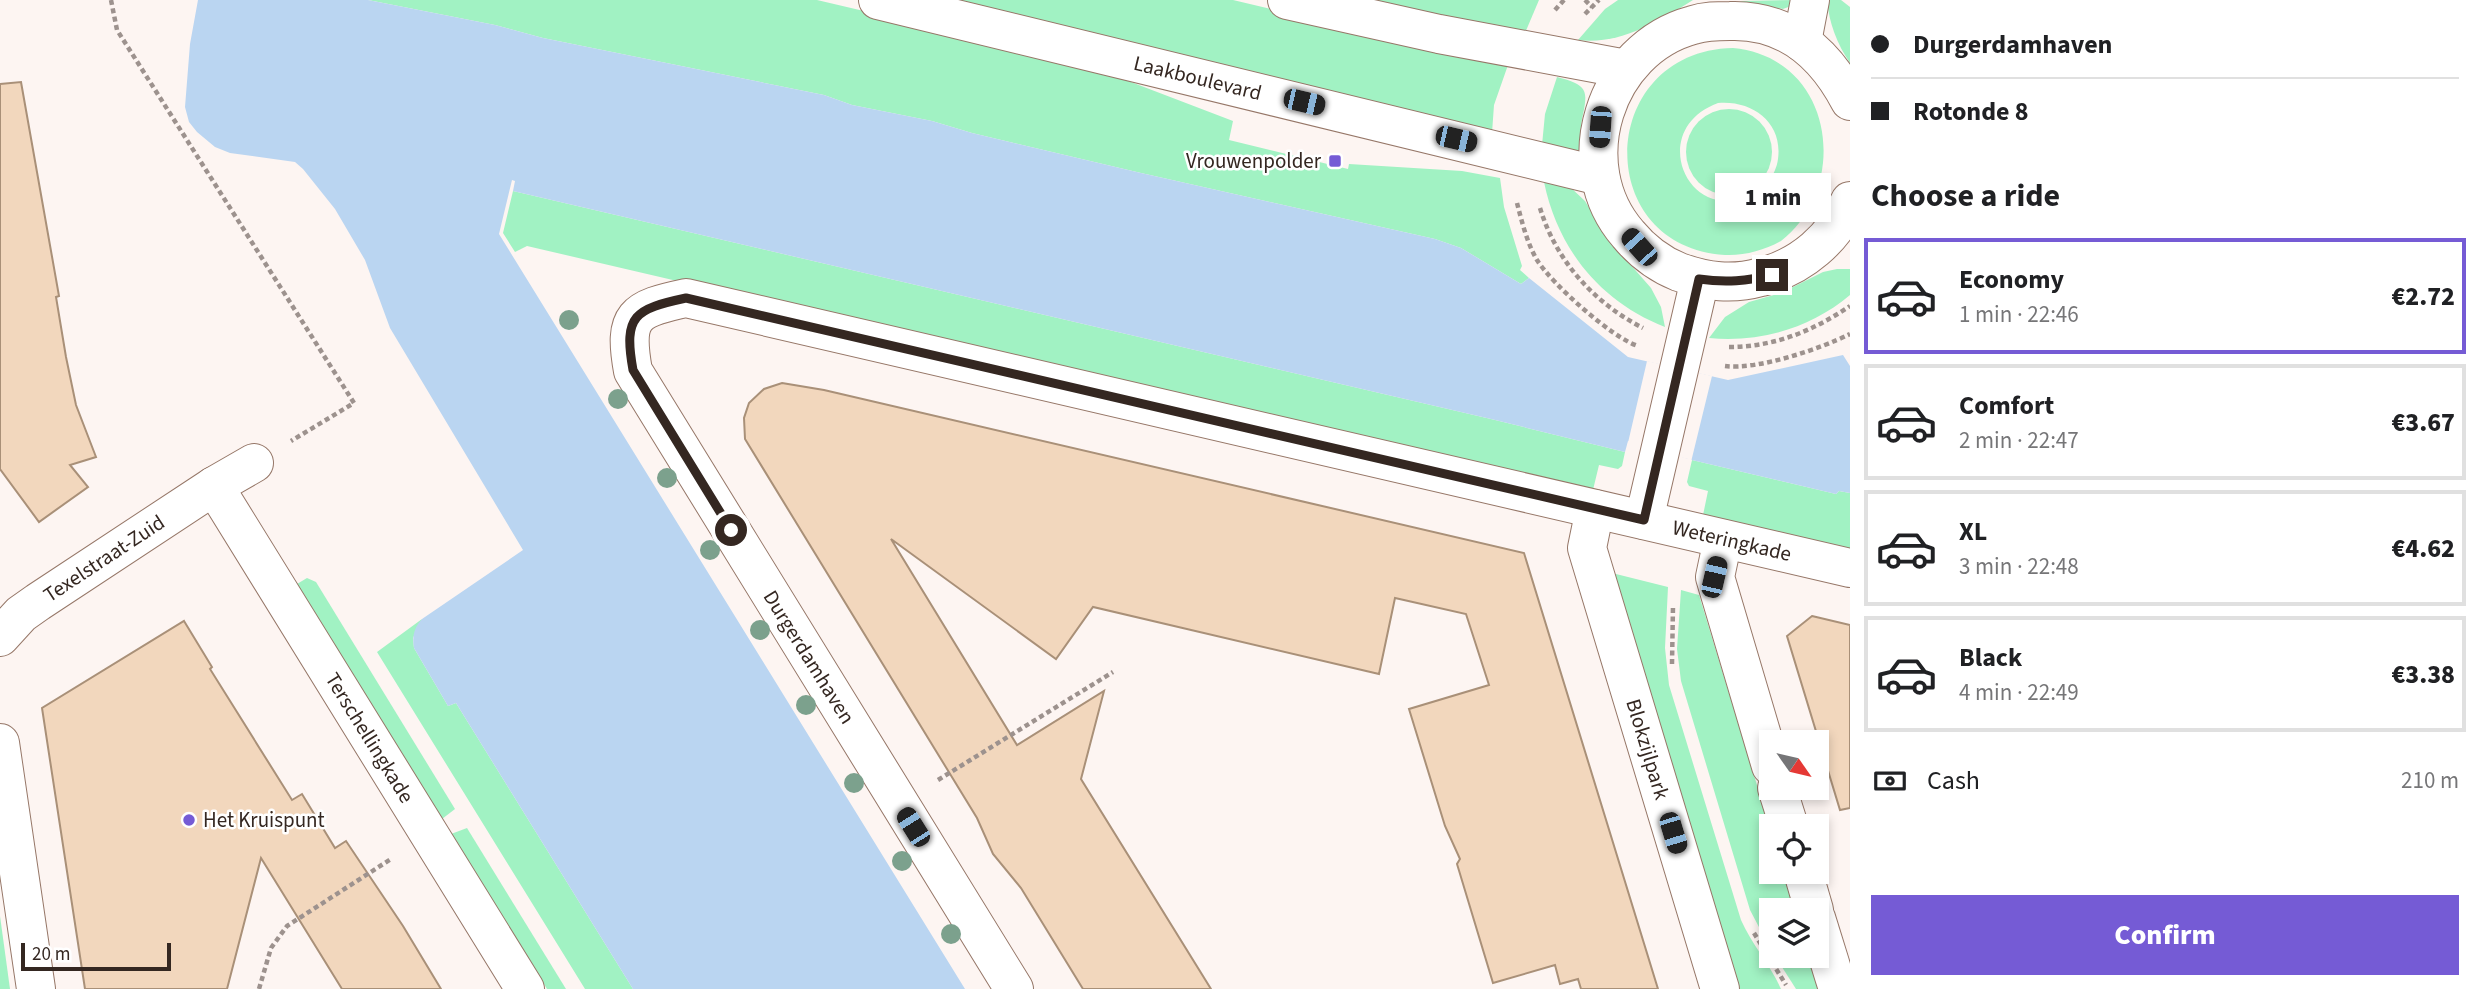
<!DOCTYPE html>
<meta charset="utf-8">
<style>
body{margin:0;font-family:"Source Sans 3",sans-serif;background:#f6f6f6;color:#202124;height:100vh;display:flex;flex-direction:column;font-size:26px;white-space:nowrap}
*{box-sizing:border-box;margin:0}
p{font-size:23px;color:#757577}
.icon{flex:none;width:38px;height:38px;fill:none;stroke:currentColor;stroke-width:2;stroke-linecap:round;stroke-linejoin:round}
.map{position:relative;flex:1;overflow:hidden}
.details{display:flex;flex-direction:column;background:#fff;width:630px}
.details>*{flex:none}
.guide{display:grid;align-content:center;height:154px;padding:0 21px;background:#fff}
.needle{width:46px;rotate:124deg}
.buttons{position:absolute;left:1759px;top:730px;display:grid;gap:14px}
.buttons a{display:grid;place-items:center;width:70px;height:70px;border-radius:0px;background:#fff;box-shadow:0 4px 10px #0003;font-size:35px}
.scale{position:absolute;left:21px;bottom:18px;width:150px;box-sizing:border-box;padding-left:7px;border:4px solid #342721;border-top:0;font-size:19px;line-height:24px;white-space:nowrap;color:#342721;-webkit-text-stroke:5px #fff;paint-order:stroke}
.end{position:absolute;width:32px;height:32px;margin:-16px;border:9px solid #342721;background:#fff;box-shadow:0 0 0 4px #fff}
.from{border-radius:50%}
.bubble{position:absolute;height:49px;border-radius:0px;background:#fff;box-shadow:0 4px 10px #0003;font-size:23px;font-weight:800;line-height:49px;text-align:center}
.car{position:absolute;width:21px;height:42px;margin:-21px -10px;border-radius:9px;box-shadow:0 0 5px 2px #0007;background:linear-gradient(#222 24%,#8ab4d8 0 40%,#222 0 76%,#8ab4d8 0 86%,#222 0)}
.guide b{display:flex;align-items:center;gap:24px;height:66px;font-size:26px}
.guide b+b{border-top:2px solid #e0e0e0}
.guide i{width:18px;height:18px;background:#202124}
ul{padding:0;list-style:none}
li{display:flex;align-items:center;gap:21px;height:116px;margin:0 14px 10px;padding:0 7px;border:4px solid #e0e0e0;border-radius:0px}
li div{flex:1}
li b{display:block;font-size:26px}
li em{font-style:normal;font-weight:800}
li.current{border-color:#755bd5}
li>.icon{width:63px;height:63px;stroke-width:1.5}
h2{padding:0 21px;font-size:32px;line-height:84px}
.pay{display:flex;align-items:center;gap:18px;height:77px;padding:0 21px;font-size:26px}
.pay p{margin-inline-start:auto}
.action{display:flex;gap:14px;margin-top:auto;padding:14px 21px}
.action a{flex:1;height:80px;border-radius:0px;background:#755bd5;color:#fff;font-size:28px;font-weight:800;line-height:80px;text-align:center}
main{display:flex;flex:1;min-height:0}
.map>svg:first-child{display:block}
.green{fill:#a1f2c3;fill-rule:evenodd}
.water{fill:#bad5f1}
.pier{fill:#fdf5f2}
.building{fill:#f2d7bd;stroke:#a99078;stroke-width:2}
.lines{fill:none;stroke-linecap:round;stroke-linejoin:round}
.minor-casing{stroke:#967768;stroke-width:40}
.major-casing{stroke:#967768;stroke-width:40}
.path{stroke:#9d928e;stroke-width:4.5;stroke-dasharray:5 3.5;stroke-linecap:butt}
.minor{stroke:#fff;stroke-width:38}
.major{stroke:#fff;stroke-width:38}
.tree{fill:#7ca18d}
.route{stroke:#342721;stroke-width:9}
.poi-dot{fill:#755bd5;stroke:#fff;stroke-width:2.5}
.labels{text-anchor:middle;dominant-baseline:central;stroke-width:5;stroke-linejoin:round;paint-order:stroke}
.street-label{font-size:21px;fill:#342721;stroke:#fff}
.poi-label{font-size:21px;fill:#342721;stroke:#fff;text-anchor:end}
</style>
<main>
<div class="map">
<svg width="1850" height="989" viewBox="0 0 1850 989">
<rect width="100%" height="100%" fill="#fdf5f2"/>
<g class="green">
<polygon points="368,0 817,0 1076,61 1233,121 1229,140 1348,169 1349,164 1462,171 1500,178 1504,207 1522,266 1520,270 1529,278 1521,284 1461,248 1435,239 1141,173 972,133 932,121 852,105 824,95 543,38 495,25"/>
<polygon points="936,0 1233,0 1508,65 1494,105 1492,133"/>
<polygon points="1360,0 1539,0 1525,33"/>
<path d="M 1618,0 L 1693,0 C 1658,22 1620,45 1578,40 L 1605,9 Z"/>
<polygon points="1796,0 1791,6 1783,9 1739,1"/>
<path d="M 1827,0 L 1841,0 L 1850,7 L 1850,63 C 1837,44 1829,23 1827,0 Z"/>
<path d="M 1733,48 C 1836,58 1850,188 1781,241 C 1765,250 1744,256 1725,255 C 1590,246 1597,51 1733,48 ZM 1718,103 C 1752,100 1783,122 1778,159 C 1776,175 1764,190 1750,196 C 1686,224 1647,129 1718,103 Z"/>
<path d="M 1557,77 C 1587,85 1589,89 1582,119 C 1580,130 1580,141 1579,152 L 1542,145 L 1545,114 Z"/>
<circle cx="1729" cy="152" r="43"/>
<path d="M 1544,182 L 1569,186 L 1585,201 L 1608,239 L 1651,288 L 1661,307 L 1665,327 C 1601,302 1558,250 1544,182 Z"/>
<polygon points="513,191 1491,419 1625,452 1622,466 1618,469 1599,465 1592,494 527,246 515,252 503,233"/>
<path d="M 1837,269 L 1850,269 L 1850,295 C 1811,328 1760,343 1709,338 L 1725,317 L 1749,302 L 1781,293 L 1823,272 Z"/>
<polygon points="1692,460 1836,494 1839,491 1850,493 1850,554 1702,520 1708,491 1689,486 1687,482"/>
<path d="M 1616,574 L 1668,587 L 1665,648 L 1669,685 L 1741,920 C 1752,945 1770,964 1781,989 L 1739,989 L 1614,580 Z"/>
<polygon points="307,578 316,582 455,809 442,819 297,584"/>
<polygon points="1681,590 1699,595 1771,831 1771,872 1783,872 1795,910 1771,910 1771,950 1750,910 1681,681 1677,649"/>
<polygon points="422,619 413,638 414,648 448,706 456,703 633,989 585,989 377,652"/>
<polygon points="467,828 566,989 547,989 451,834"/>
<polygon points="0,916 10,989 0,989"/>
<polygon points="1775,956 1809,956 1819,989 1796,989"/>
</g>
<path class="water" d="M 198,0 L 368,0 L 495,25 L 543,38 L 824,95 L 852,105 L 932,121 L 972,133 L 1141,173 L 1435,239 L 1461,248 L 1521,284 L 1529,278 L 1628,357 L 1728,380 L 1843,355 L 1850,366 L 1850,493 L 1839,491 L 1836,494 L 1692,460 L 1628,441 L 1625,452 L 1491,419 L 513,191 L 515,181 L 512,180 L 499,234 L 965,989 L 633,989 L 456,703 L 448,706 L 414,648 C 412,636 414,628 422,619 L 523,550 L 390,328 L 365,260 L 335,209 L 303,169 L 295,162 L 230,153 L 215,147 L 197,132 L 189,122 L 185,107 L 190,44 Z"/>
<polygon class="pier" points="1647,361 1712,376 1691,462 1688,459 1630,445 1629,448 1627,447"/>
<g class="building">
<polygon points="21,82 59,296 56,297 66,357 76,405 96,457 70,465 88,487 39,522 0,469 0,84"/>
<polygon points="782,383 824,390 1524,553 1658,989 1581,989 1578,979 1560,984 1555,965 1493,983 1457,864 1460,859 1445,826 1409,709 1489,685 1466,614 1395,598 1379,674 1093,607 1056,659 891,539 1017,745 1104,691 1081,779 1211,989 1083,989 1021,888 993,854 977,818 745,439 744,418 749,403 764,389"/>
<polygon points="1812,616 1850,625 1850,808 1840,810 1787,636"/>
<polygon points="184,621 212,667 210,669 292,800 302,794 335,848 346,841 403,926 441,989 342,989 261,858 227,989 85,989 42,708"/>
</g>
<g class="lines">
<defs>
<g id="minor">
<polyline points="1802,42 1810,0"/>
<path id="s1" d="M 214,486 L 525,989"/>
<path id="s2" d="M 1595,509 L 1587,548 L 1720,989"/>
<polyline points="1644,520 1700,279"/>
<polyline points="1723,539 1715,577 1771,766"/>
<path id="s3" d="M 0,637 L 21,614 L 38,602 L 214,486 L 254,463"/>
<polyline points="0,743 36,989"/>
<polyline points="1777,788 1789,826"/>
<polyline points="1803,872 1814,910"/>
<polyline points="1816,918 1838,989"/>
<path id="s4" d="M 1014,989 L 633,371 C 623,315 634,309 686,298 L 1850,568"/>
</g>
<g id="major">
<path id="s5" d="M 878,0 L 1600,176"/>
<polyline points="1287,0 1439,34 1626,69"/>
<path d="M 1850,101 C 1825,53 1786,19 1730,21 C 1717,21 1705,21 1693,25 C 1604,49 1568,165 1628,234 C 1642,251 1659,264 1679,272 C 1707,282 1732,285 1761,277 C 1801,267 1835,238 1850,201"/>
</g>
</defs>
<use href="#minor" class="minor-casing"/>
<use href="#major" class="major-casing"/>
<g class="path">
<polyline points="111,0 117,30 354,403 291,441"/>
<polyline points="1585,0 1592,7"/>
<polyline points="1555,10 1564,0"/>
<polyline points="1585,14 1599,0"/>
<path d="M 1517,203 C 1522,222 1527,243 1537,260 C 1552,284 1612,338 1638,346"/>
<path d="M 1540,208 C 1556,261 1594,303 1643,328"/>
<path d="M 1729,347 C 1774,347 1813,331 1850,306"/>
<path d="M 1725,366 C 1758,370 1820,349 1850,334"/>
<polyline points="1672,664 1673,606"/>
<polyline points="938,780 1113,672"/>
<polyline points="1754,933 1786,985"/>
<polyline points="259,989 271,948 287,926 391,859"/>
</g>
<use href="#minor" class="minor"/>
<use href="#major" class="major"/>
</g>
<g class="tree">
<circle cx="569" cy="320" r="10"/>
<circle cx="618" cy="399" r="10"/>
<circle cx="667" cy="478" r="10"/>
<circle cx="710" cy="550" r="10"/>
<circle cx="760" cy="630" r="10"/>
<circle cx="806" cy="705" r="10"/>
<circle cx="854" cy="783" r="10"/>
<circle cx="902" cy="861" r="10"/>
<circle cx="951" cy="934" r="10"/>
</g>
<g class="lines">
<path class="route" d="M 731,530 L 633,370 C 623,315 635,309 686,298 L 1644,520 L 1699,279 C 1726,283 1747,281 1772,275"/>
</g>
<g class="poi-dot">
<rect x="1328" y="154" width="14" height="14" rx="3.5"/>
<circle cx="189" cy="820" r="7"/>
</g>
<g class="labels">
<g class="street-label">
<text stroke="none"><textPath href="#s5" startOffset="329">Laakboulevard</textPath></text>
<text stroke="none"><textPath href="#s4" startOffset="1909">Weteringkade</textPath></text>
<text stroke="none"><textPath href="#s3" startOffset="131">Texelstraat-Zuid</textPath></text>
<text transform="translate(809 657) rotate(58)">Durgerdamhaven</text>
<text stroke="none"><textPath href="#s1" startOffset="296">Terschellingkade</textPath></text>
<text stroke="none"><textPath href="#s2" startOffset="250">Blokzijlpark</textPath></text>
</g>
<g class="poi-label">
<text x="1321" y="161">Vrouwenpolder</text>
<text x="203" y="820" text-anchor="start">Het Kruispunt</text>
</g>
</g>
</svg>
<div class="buttons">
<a><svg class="needle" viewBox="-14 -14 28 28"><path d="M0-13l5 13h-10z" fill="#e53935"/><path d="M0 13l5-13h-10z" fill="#757577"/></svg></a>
<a><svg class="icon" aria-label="locate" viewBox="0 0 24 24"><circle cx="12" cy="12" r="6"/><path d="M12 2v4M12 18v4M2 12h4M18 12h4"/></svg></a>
<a><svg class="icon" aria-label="layers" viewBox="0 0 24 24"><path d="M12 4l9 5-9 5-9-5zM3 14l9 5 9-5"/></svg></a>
</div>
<div class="scale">20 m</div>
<i class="end from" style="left:731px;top:530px"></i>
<i class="end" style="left:1772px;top:275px"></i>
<div class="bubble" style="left:1715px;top:173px;width:116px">1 min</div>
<i class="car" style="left:1304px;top:102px;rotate:103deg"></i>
<i class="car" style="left:1600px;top:127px;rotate:184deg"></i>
<i class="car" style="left:1456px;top:139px;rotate:103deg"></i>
<i class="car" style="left:1639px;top:247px;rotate:318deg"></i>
<i class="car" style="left:1714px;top:577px;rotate:13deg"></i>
<i class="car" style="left:913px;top:827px;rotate:328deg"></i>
<i class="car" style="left:1673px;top:833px;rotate:163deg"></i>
</div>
<section class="details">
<div class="guide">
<b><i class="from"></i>Durgerdamhaven</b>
<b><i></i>Rotonde 8</b>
</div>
<h2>Choose a ride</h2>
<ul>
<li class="current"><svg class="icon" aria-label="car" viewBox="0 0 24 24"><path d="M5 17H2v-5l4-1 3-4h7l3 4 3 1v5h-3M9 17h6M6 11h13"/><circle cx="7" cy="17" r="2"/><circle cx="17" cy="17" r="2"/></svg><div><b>Economy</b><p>1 min · 22:46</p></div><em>€2.72</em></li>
<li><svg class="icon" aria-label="car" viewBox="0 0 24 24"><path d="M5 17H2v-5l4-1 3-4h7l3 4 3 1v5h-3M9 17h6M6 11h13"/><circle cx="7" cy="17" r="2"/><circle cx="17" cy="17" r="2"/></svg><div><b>Comfort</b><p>2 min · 22:47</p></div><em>€3.67</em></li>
<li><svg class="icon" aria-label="car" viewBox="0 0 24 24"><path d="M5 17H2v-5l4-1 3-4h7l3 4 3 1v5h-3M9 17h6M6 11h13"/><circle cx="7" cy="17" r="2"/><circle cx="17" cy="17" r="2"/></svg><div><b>XL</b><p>3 min · 22:48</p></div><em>€4.62</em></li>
<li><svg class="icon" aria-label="car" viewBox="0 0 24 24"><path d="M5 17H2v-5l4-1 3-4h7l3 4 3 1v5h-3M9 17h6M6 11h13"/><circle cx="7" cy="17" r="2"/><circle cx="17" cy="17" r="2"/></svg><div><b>Black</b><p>4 min · 22:49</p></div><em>€3.38</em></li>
</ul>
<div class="pay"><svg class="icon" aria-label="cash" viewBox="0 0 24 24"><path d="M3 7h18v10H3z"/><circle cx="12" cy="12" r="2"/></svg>Cash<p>210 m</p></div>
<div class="action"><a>Confirm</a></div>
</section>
</main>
